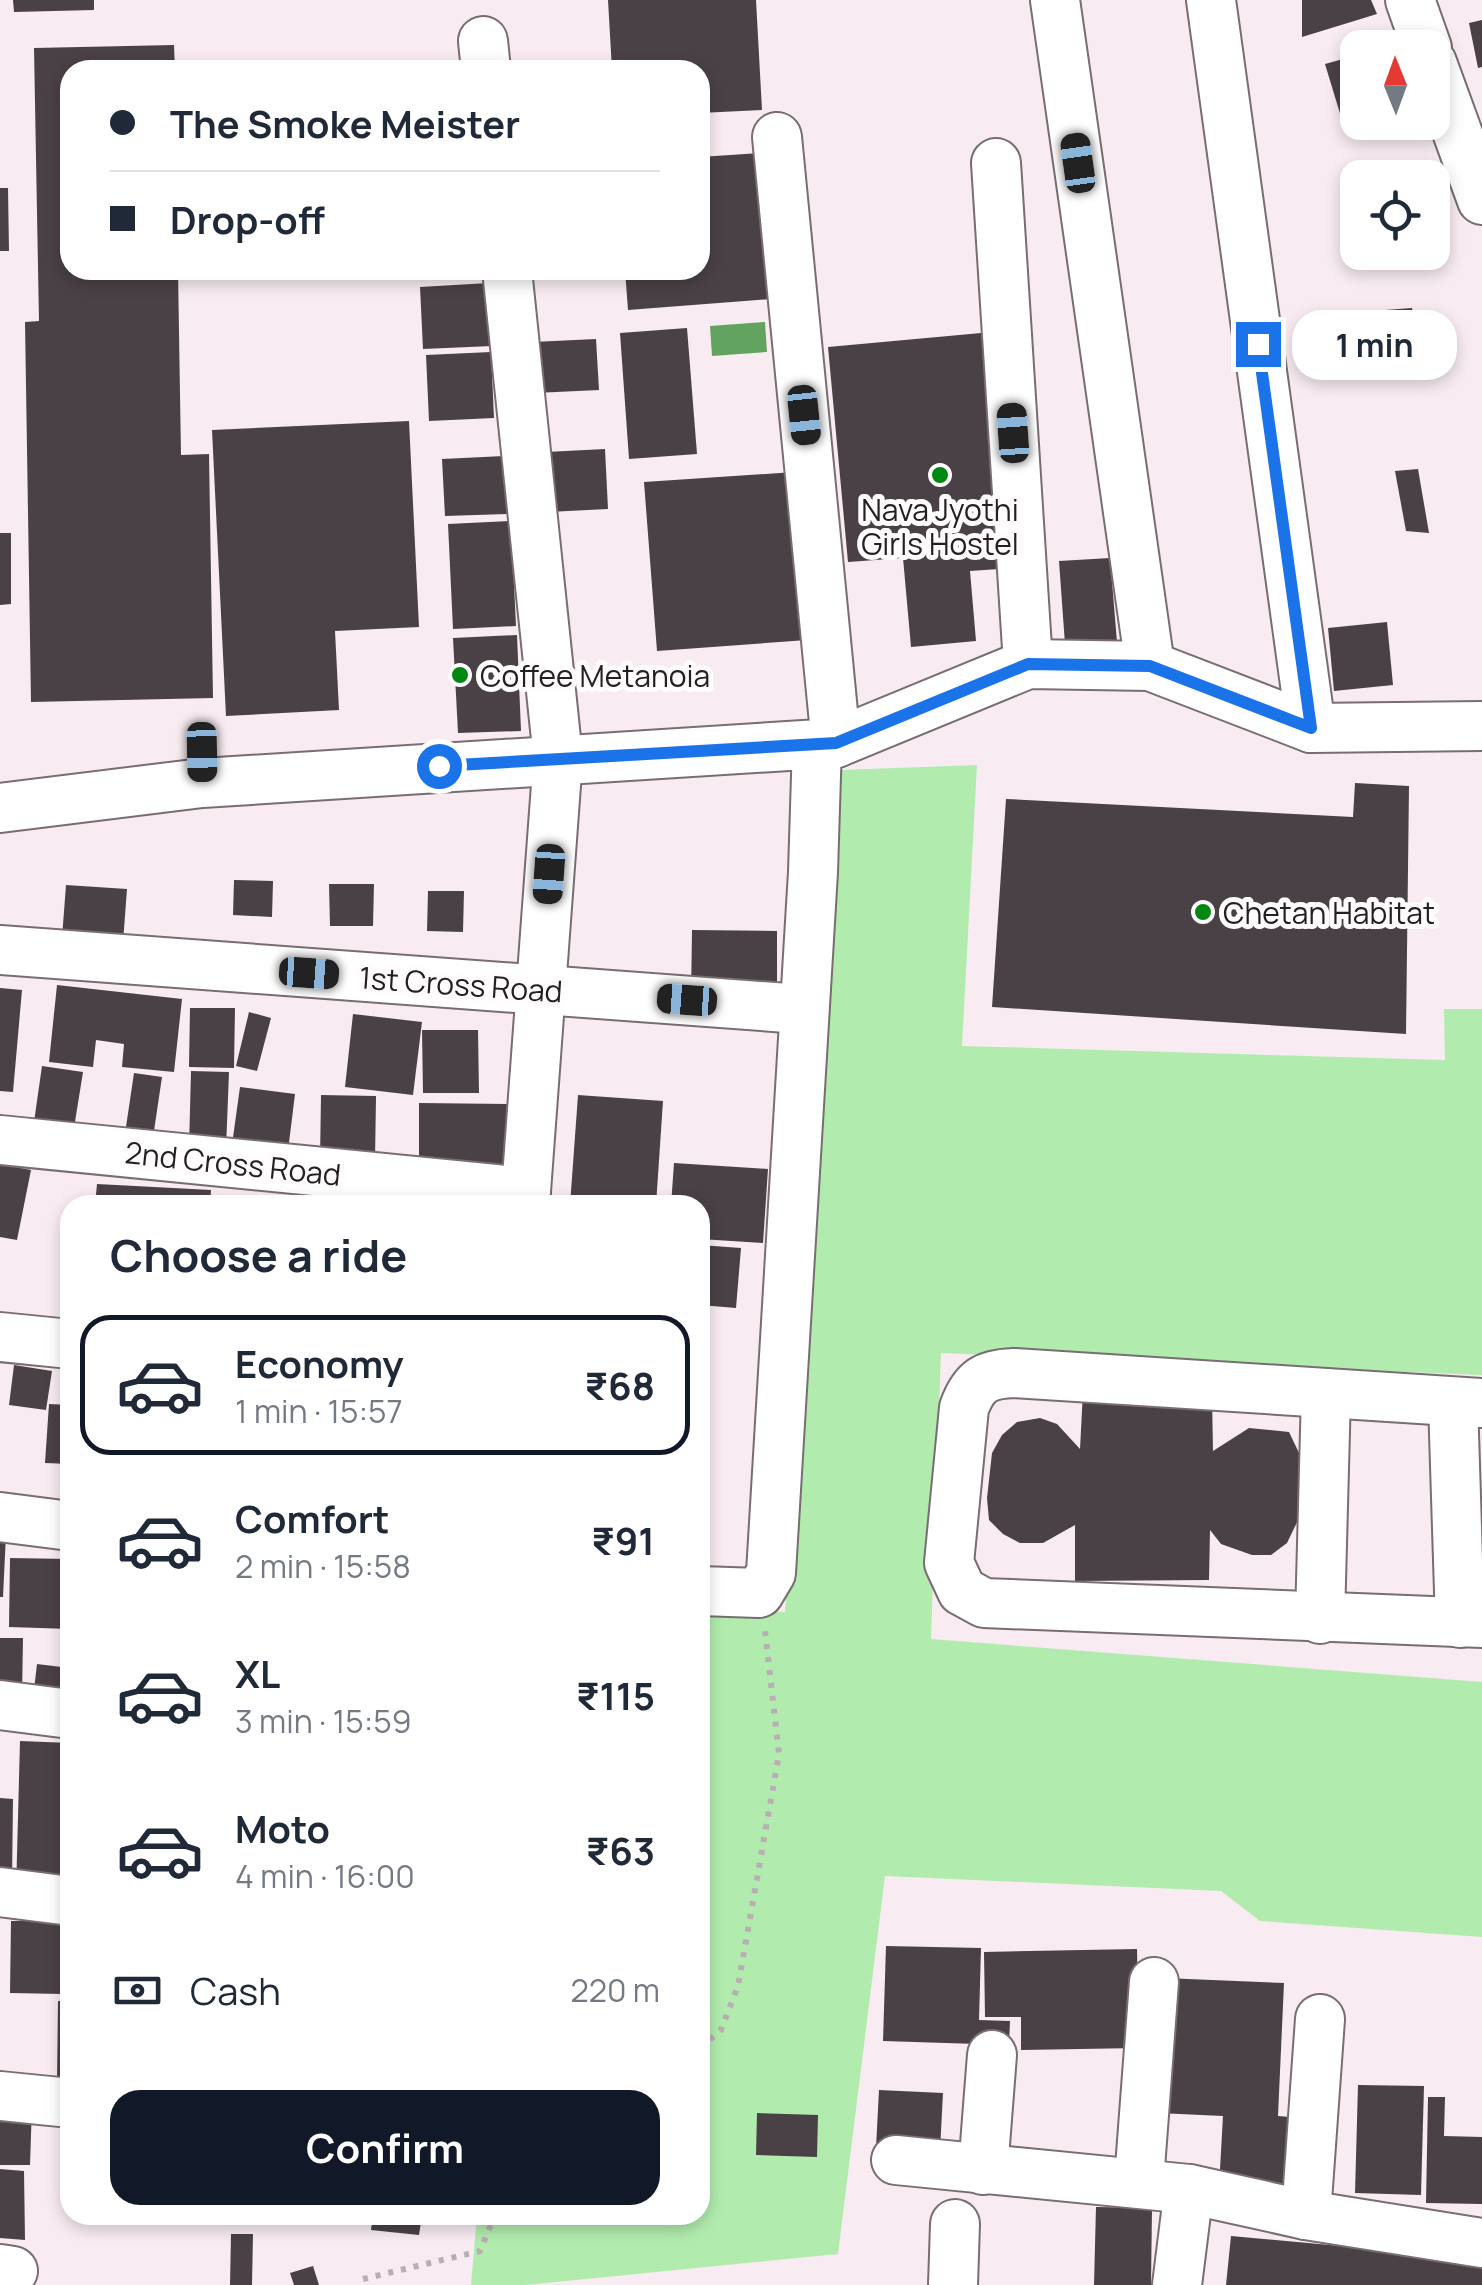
<!DOCTYPE html>
<meta charset="utf-8">
<style>
body{margin:0;font-family:Manrope,sans-serif;background:#f2f2f3;color:#1f2937;height:100vh;display:flex;flex-direction:column;font-size:38px;white-space:nowrap}
*{box-sizing:border-box;margin:0}
p{font-size:32px;color:#747a83}
.icon{flex:none;width:55px;height:55px;fill:none;stroke:currentColor;stroke-width:2;stroke-linecap:round;stroke-linejoin:round}
.map{position:relative;flex:1;overflow:hidden}
.drawer{position:absolute;left:60px;top:1195px;width:650px;height:1030px;display:flex;flex-direction:column;background:#fff;border-radius:30px;box-shadow:0 5px 15px #0003}
.drawer>*{flex:none}
.guide{position:absolute;left:60px;top:60px;width:650px;height:220px;border-radius:30px;box-shadow:0 5px 15px #0003;display:grid;align-content:center;height:220px;padding:0 50px;background:#fff}
.needle{width:65px;rotate:359deg}
.controls{position:absolute;left:1340px;top:30px;display:grid;gap:20px}
.controls a{display:grid;place-items:center;width:110px;height:110px;border-radius:20px;background:#fff;box-shadow:0 5px 15px #0003;font-size:50px}
.end{position:absolute;width:45px;height:45px;margin:-22px;border:12px solid #1a73e8;background:#fff;box-shadow:0 0 0 5px #fff}
.from{border-radius:50%}
.bubble{position:absolute;height:70px;border-radius:30px;background:#fff;box-shadow:0 5px 15px #0003;font-size:32px;font-weight:700;line-height:70px;text-align:center}
.car{position:absolute;width:30px;height:60px;margin:-30px -15px;border-radius:12px;box-shadow:0 0 8px 2px #0007;background:linear-gradient(#222 24%,#8ab4d8 0 40%,#222 0 76%,#8ab4d8 0 86%,#222 0)}
.guide b{display:flex;align-items:center;gap:35px;height:95px;font-size:38px}
.guide b+b{border-top:2px solid #e0e1e3}
.guide i{width:25px;height:25px;background:#1f2937}
ul{padding:0;list-style:none}
li{display:flex;align-items:center;gap:30px;height:140px;margin:0 20px 15px;padding:0 30px;border:5px solid transparent;border-radius:30px}
li div{flex:1}
li b{display:block;font-size:38px}
li em{font-style:normal;font-weight:700}
li.on{border-color:#111827}
li>.icon{width:90px;height:90px;stroke-width:1.5}
h2{padding:0 50px;font-size:45px;line-height:120px}
.pay{display:flex;align-items:center;gap:25px;height:110px;padding:0 50px;font-size:38px}
.pay p{margin-inline-start:auto}
.action{display:flex;gap:20px;margin-top:auto;padding:20px 50px}
.action a{flex:1;height:115px;border-radius:30px;background:#111827;color:#fff;font-size:40px;font-weight:700;line-height:115px;text-align:center}
.map>svg:first-child{display:block}
.green{fill:#b1ecae}
.water{fill:#61a35f}
.building{fill:#4a4146}
.lines{fill:none;stroke-linecap:round;stroke-linejoin:round}
.minor-casing{stroke:#786d72;stroke-width:52}
.path{stroke:#b8aeb3;stroke-width:6;stroke-dasharray:5 8;stroke-linecap:butt}
.minor{stroke:#fff;stroke-width:48}
.route{stroke:#1a73e8;stroke-width:12}
.poi-dot{fill:#008812;stroke:#fffcfe;stroke-width:4}
.labels{text-anchor:middle;dominant-baseline:central;stroke-width:10;stroke-linejoin:round;paint-order:stroke}
.poi-label{font-size:30px;fill:#241f21;stroke:#fffcfe;text-anchor:start}
.street-label{font-size:30px;fill:#241f21;stroke:#fffcfe}
</style>
<div class="map">
<svg width="1482" height="2285" viewBox="0 0 1482 2285">
<rect width="100%" height="100%" fill="#f8ecf2"/>
<polygon class="green" points="977,765 962,1046 1445,1060 1444,1009 1482,1009 1482,1375 941,1353 931,1639 1482,1682 1482,1937 1260,1921 1221,1891 885,1876 838,2254 526,2285 471,2285 477,2215 700,2215 700,1607 785,1612 840,770"/>
<polygon class="water" points="765,322 767,352 712,356 710,326"/>
<g class="building">
<polygon points="13,0 94,0 94,10 14,12"/>
<polygon points="608,0 756,0 762,110 700,113 700,70 612,70"/>
<polygon points="1302,0 1371,0 1377,14 1302,37"/>
<polygon points="1482,20 1482,67 1478,68 1469,23"/>
<polygon points="174,45 175,70 70,70 70,270 178,270 181,455 209,454 213,698 31,702 25,322 39,321 34,48"/>
<polygon points="1354,56 1358,116 1342,120 1325,64"/>
<polygon points="562,60 562,70 510,70 510,62"/>
<polygon points="774,152 785,298 628,310 625,270 700,270 700,157"/>
<polygon points="0,188 8,188 9,251 0,251"/>
<polygon points="1432,212 1446,249 1432,253"/>
<polygon points="489,283 492,346 423,349 420,287"/>
<polygon points="1412,308 1422,371 1383,373 1372,311"/>
<polygon points="687,328 697,454 629,459 620,333"/>
<polygon points="992,332 1013,568 970,571 976,641 911,647 903,558 848,562 828,347"/>
<polygon points="596,339 599,390 535,393 533,342"/>
<polygon points="491,352 494,418 429,421 426,355"/>
<polygon points="409,421 419,627 335,631 339,710 226,716 212,430"/>
<polygon points="605,449 608,509 548,512 546,452"/>
<polygon points="504,456 507,514 445,516 442,459"/>
<polygon points="1418,469 1429,533 1406,531 1395,471"/>
<polygon points="794,472 807,640 657,651 644,482"/>
<polygon points="511,521 516,626 453,629 448,524"/>
<polygon points="0,533 11,533 11,604 0,605"/>
<polygon points="1110,558 1118,654 1066,658 1059,561"/>
<polygon points="1387,622 1393,685 1334,691 1328,628"/>
<polygon points="517,635 521,731 458,733 453,638"/>
<polygon points="1355,783 1409,786 1406,1034 992,1007 1006,799 1353,817"/>
<polygon points="234,880 273,881 272,917 233,915"/>
<polygon points="329,884 374,884 373,926 330,926"/>
<polygon points="66,885 127,889 122,956 61,951"/>
<polygon points="428,891 464,891 463,932 427,931"/>
<polygon points="692,930 777,931 777,997 691,997"/>
<polygon points="57,985 182,999 174,1072 122,1067 124,1044 96,1040 93,1067 49,1062"/>
<polygon points="0,988 22,990 13,1092 0,1091"/>
<polygon points="190,1008 235,1008 234,1068 189,1067"/>
<polygon points="249,1012 271,1018 257,1071 236,1066"/>
<polygon points="353,1014 422,1022 413,1095 345,1087"/>
<polygon points="422,1030 478,1030 479,1093 423,1093"/>
<polygon points="42,1066 83,1072 74,1128 34,1122"/>
<polygon points="191,1071 229,1072 226,1149 189,1148"/>
<polygon points="134,1073 162,1077 151,1151 123,1147"/>
<polygon points="240,1087 295,1094 287,1159 231,1152"/>
<polygon points="321,1095 376,1096 375,1161 320,1160"/>
<polygon points="578,1095 663,1101 656,1205 570,1205"/>
<polygon points="419,1103 508,1104 508,1165 419,1164"/>
<polygon points="674,1163 768,1169 763,1243 700,1239 700,1205 671,1205"/>
<polygon points="0,1164 31,1170 17,1240 0,1237"/>
<polygon points="97,1184 211,1190 210,1205 95,1205"/>
<polygon points="700,1245 741,1248 736,1308 700,1305"/>
<polygon points="14,1365 52,1371 46,1410 9,1405"/>
<polygon points="1083,1391 1212,1396 1213,1451 1249,1428 1289,1432 1300,1455 1301,1514 1287,1543 1271,1555 1252,1555 1221,1544 1210,1530 1209,1580 1075,1581 1075,1525 1043,1543 1020,1543 1003,1534 989,1520 987,1498 992,1453 1002,1435 1017,1422 1040,1418 1057,1424 1080,1449"/>
<polygon points="49,1404 70,1405 70,1464 45,1463"/>
<polygon points="0,1533 6,1534 3,1597 0,1597"/>
<polygon points="10,1558 70,1559 70,1629 9,1627"/>
<polygon points="0,1638 23,1638 22,1696 0,1696"/>
<polygon points="37,1664 70,1668 70,1703 33,1698"/>
<polygon points="20,1741 70,1743 70,1894 16,1893"/>
<polygon points="0,1798 13,1799 12,1881 0,1881"/>
<polygon points="11,1921 62,1921 62,1994 10,1993"/>
<polygon points="886,1946 981,1948 979,2020 1010,2021 1009,2045 883,2041"/>
<polygon points="1137,1949 1139,2048 1021,2050 1021,2017 985,2017 984,1952"/>
<polygon points="700,1975 709,1975 708,2003 700,2002"/>
<polygon points="1164,1978 1284,1983 1278,2116 1302,2118 1299,2191 1219,2187 1223,2116 1158,2113"/>
<polygon points="58,2001 70,2001 70,2084 57,2084"/>
<polygon points="1358,2085 1424,2086 1421,2195 1355,2193"/>
<polygon points="879,2090 943,2093 940,2150 876,2148"/>
<polygon points="1428,2097 1445,2097 1444,2136 1482,2137 1482,2204 1426,2203"/>
<polygon points="0,2103 32,2105 30,2165 0,2165"/>
<polygon points="757,2113 818,2115 817,2157 756,2155"/>
<polygon points="0,2169 24,2171 25,2240 0,2238"/>
<polygon points="1096,2207 1152,2208 1151,2285 1094,2285"/>
<polygon points="373,2215 422,2215 419,2235 371,2230"/>
<polygon points="231,2234 253,2234 252,2285 230,2285"/>
<polygon points="1231,2236 1482,2259 1482,2285 1226,2285"/>
<polygon points="313,2266 319,2285 294,2285 290,2273"/>
</g>
<g class="lines">
<defs>
<g id="minor">
<polyline points="1055,0 1150,666"/>
<polyline points="1211,0 1311,728"/>
<polyline points="1410,0 1427,48"/>
<polyline points="483,41 486,70"/>
<polyline points="1432,63 1482,200"/>
<polyline points="777,137 836,743"/>
<polyline points="996,163 1028,664"/>
<polyline points="507,270 558,758 525,1205"/>
<polyline points="0,808 202,783 836,743 1028,664 1150,666 1311,728 1482,726"/>
<polyline points="0,950 801,1009"/>
<polyline points="0,1140 526,1192"/>
<polyline points="0,1337 70,1344"/>
<polyline points="1453,1402 1460,1623"/>
<path d="M 1482,1403 L 1014,1373 C 985,1374 974,1381 964,1408 L 949,1563 L 962,1591 L 984,1603 L 1482,1623"/>
<polyline points="0,1517 70,1526"/>
<polyline points="700,1591 759,1593 771,1573 813,872 817,744"/>
<polyline points="1320,1619 1326,1393"/>
<polyline points="0,1705 70,1714"/>
<polyline points="0,1892 70,1901"/>
<polyline points="0,2096 70,2103"/>
<polyline points="896,2160 1189,2189"/>
<polyline points="983,2170 992,2055"/>
<polyline points="1139,2181 1154,1982"/>
<polyline points="1306,2215 1320,2019"/>
<polyline points="0,2269 13,2271"/>
<polyline points="953,2285 955,2224"/>
<polyline points="1177,2285 1189,2189 1306,2215 1482,2243"/>
</g>
</defs>
<use href="#minor" class="minor-casing"/>
<g class="path">
<polyline points="700,2048 721,2030 738,1986 779,1754 765,1631"/>
<polyline points="363,2279 480,2251 495,2215"/>
</g>
<use href="#minor" class="minor"/>
</g>
<g class="lines">
<polyline class="route" points="439,766 836,743 1028,664 1150,666 1311,728 1258,344"/>
</g>
<g class="poi-dot">
<circle cx="940" cy="475" r="10"/>
<circle cx="460" cy="675" r="10"/>
<circle cx="1203" cy="912" r="10"/>
</g>
<g class="labels">
<g class="poi-label">
<text x="940" y="509" text-anchor="middle">Nava Jyothi<tspan x="940" dy="34">Girls Hostel</tspan></text>
<text x="480" y="675">Coffee Metanoia</text>
<text x="1223" y="912">Chetan Habitat</text>
</g>
<g class="street-label">
<text transform="translate(461 984) rotate(4)">1st Cross Road</text>
<text transform="translate(233 1163) rotate(6)">2nd Cross Road</text>
</g>
</g>
</svg>
<div class="controls">
<a><svg class="needle" viewBox="-14 -14 28 28"><path d="M0-13l5 13h-10z" fill="#e53935"/><path d="M0 13l5-13h-10z" fill="#747a83"/></svg></a>
<a><svg class="icon" aria-label="locate" viewBox="0 0 24 24"><circle cx="12" cy="12" r="6"/><path d="M12 2v4M12 18v4M2 12h4M18 12h4"/></svg></a>
</div>
<i class="end from" style="left:439px;top:766px"></i>
<i class="end" style="left:1258px;top:344px"></i>
<div class="bubble" style="left:1292px;top:310px;width:165px">1 min</div>
<i class="car" style="left:1078px;top:163px;rotate:352deg"></i>
<i class="car" style="left:804px;top:415px;rotate:174deg"></i>
<i class="car" style="left:1013px;top:433px;rotate:356deg"></i>
<i class="car" style="left:202px;top:752px;rotate:179deg"></i>
<i class="car" style="left:549px;top:874px;rotate:184deg"></i>
<i class="car" style="left:309px;top:973px;rotate:94deg"></i>
<i class="car" style="left:687px;top:1000px;rotate:274deg"></i>
<div class="guide">
<b><i class="from"></i>The Smoke Meister</b>
<b><i></i>Drop-off</b>
</div>
<section class="drawer">
<h2>Choose a ride</h2>
<ul>
<li class="on"><svg class="icon" aria-label="car" viewBox="0 0 24 24"><path d="M5 17H2v-5l4-1 3-4h7l3 4 3 1v5h-3M9 17h6M6 11h13"/><circle cx="7" cy="17" r="2"/><circle cx="17" cy="17" r="2"/></svg><div><b>Economy</b><p>1 min · 15:57</p></div><em>₹68</em></li>
<li><svg class="icon" aria-label="car" viewBox="0 0 24 24"><path d="M5 17H2v-5l4-1 3-4h7l3 4 3 1v5h-3M9 17h6M6 11h13"/><circle cx="7" cy="17" r="2"/><circle cx="17" cy="17" r="2"/></svg><div><b>Comfort</b><p>2 min · 15:58</p></div><em>₹91</em></li>
<li><svg class="icon" aria-label="car" viewBox="0 0 24 24"><path d="M5 17H2v-5l4-1 3-4h7l3 4 3 1v5h-3M9 17h6M6 11h13"/><circle cx="7" cy="17" r="2"/><circle cx="17" cy="17" r="2"/></svg><div><b>XL</b><p>3 min · 15:59</p></div><em>₹115</em></li>
<li><svg class="icon" aria-label="car" viewBox="0 0 24 24"><path d="M5 17H2v-5l4-1 3-4h7l3 4 3 1v5h-3M9 17h6M6 11h13"/><circle cx="7" cy="17" r="2"/><circle cx="17" cy="17" r="2"/></svg><div><b>Moto</b><p>4 min · 16:00</p></div><em>₹63</em></li>
</ul>
<div class="pay"><svg class="icon" aria-label="cash" viewBox="0 0 24 24"><path d="M3 7h18v10H3z"/><circle cx="12" cy="12" r="2"/></svg>Cash<p>220 m</p></div>
<div class="action"><a>Confirm</a></div>
</section>
</div>
